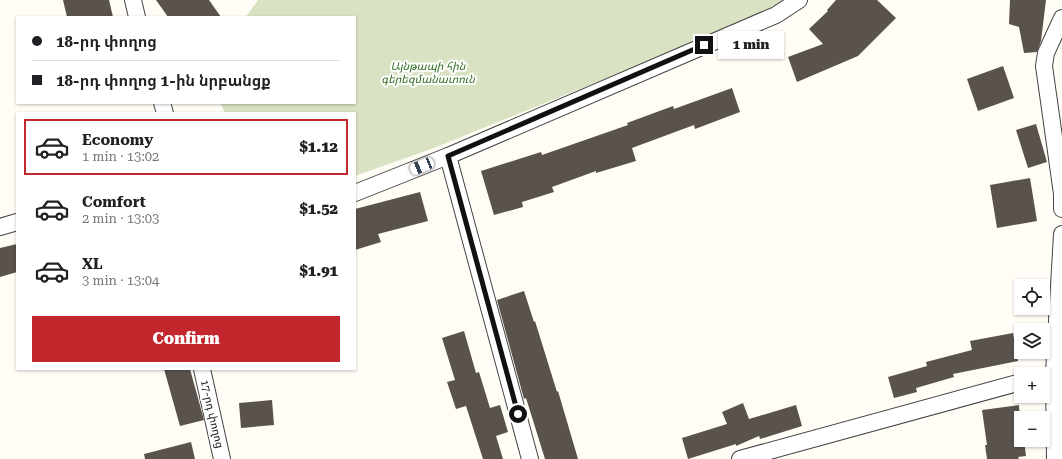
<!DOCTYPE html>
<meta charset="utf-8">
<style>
body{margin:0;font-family:"Roboto Serif","Noto Sans Armenian",serif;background:#f2f2f2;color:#202124;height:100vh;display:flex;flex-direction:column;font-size:15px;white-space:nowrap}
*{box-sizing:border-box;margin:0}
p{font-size:13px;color:#757577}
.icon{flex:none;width:22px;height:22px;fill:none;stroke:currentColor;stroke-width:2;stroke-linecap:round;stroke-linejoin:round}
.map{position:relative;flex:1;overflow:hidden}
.side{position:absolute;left:16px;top:112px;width:340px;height:258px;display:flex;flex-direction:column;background:#fff;border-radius:0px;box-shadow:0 1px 3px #0004}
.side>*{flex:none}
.top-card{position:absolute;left:16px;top:16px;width:340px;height:88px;border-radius:0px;box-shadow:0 1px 3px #0004;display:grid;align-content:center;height:88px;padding:0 16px;background:#fff}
.buttons{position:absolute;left:1014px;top:279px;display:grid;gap:8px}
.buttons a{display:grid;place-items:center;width:36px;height:36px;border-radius:0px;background:#fff;box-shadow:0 1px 3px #0004;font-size:20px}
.end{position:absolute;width:18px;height:18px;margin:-9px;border:5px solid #111;background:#fff;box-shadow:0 0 0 2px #fff}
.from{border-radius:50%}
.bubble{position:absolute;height:28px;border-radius:0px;background:#fff;box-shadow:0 1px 3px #0004;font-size:13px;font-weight:800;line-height:28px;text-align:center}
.car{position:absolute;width:12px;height:24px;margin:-12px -6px;border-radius:5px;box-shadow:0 0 3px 1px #0007;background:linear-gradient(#fff 24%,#345 0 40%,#fff 0 76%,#345 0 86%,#fff 0)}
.top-card b{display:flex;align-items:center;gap:14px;height:38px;font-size:15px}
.top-card b+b{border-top:1px solid #e0e0e0}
.top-card i{width:10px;height:10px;background:#202124}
ul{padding:7px 0 0;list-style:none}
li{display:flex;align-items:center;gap:12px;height:56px;margin:0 8px 6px;padding:0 8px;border:2px solid transparent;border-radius:0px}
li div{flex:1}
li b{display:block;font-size:15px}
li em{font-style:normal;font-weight:800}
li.selected{border-color:#c4262e}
li>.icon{width:36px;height:36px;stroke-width:1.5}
.primary-button{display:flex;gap:8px;margin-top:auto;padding:8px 16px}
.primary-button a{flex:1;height:46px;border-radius:0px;background:#c4262e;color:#fff;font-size:16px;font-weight:800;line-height:46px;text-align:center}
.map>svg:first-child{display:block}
.cemetery{fill:#d9e3c4}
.building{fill:#5a524d}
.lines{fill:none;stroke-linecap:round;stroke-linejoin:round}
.street-casing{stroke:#444;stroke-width:18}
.street{stroke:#fff;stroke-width:16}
.route{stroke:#111;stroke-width:5}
.labels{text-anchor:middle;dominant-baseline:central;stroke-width:4;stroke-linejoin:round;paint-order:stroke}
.park-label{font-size:11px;font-style:italic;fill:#2f6b1f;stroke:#fff}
.street-label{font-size:11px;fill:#111;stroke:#fff}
</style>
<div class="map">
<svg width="1062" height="459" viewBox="0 0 1062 459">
<rect width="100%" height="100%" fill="#fffdf5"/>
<polygon class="cemetery" points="258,0 785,0 764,14 686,46 434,148 355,176 355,113 225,113 220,103 355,103 355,17 246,17"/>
<g class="building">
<polygon points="63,0 109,0 113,17 67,17"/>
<polygon points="156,0 209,0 221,17 168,17"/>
<polygon points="836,0 877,0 896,18 858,56 797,82 788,57 823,44 809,29 828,11 827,10"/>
<polygon points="1010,0 1046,0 1041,41 1037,52 1024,53 1019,27 1009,24"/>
<polygon points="1003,66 1014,98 978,111 967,79"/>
<polygon points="732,88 740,112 695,129 694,125 632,148 636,161 596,173 596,171 552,187 554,192 522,202 523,207 494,215 481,171 541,152 542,155 628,125 627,123 673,106 674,109"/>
<polygon points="1036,124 1047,162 1028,168 1016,130"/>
<polygon points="1030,178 1037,221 997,228 990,185"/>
<polygon points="420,192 428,221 378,234 381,242 355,250 355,209"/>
<polygon points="17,244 17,272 0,277 0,248"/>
<polygon points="524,291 534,322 535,321 557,392 558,391 578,459 545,459 526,398 524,399 497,300"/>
<polygon points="464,331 476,373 479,372 490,408 500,405 508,432 496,436 503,459 483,459 466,406 456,409 447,382 455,380 442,338"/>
<polygon points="1013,333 1018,361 953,374 954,377 916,388 917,392 894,398 888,377 927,366 926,362 972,350 970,341"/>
<polygon points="164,369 190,369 204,420 180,426"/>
<polygon points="272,400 274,425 241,428 239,403"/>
<polygon points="743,403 749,419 796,405 802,426 760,439 759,436 736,446 736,444 688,459 682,438 727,424 722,412"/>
<polygon points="1019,405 1021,440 1024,440 1026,456 1018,457 1019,459 987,459 985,445 987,445 982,410"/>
<polygon points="191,442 195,459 145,459 144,454"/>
</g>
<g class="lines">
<defs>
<g id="street">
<polyline points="133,0 137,17"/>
<polyline points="1062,18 1046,53 1044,66 1062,194 1062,209"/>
<polyline points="162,103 165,113"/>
<polyline points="448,156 776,15 799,0"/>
<polyline points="355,193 448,156 530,459"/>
<polyline points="0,227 17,222"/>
<polyline points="202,369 222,459"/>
<polyline points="740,459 1021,382"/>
<polyline points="1055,459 1054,373 1062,234"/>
</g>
</defs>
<use href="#street" class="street-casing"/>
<use href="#street" class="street"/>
</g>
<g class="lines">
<polyline class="route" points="518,414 448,156 704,45"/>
</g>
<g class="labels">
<g class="park-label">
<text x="428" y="66">Այնթապի հին<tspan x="428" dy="13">գերեզմանատուն</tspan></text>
</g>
<g class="street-label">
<text transform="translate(212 414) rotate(77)">17-րդ փողոց</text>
</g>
</g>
</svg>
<div class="buttons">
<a><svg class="icon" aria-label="locate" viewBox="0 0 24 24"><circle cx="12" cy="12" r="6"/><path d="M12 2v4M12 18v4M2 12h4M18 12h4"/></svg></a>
<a><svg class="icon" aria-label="layers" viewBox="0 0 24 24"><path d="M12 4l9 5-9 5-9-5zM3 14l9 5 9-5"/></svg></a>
<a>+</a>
<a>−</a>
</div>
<i class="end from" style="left:518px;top:414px"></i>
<i class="end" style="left:704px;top:45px"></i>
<div class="bubble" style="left:718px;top:31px;width:66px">1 min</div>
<i class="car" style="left:422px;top:166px;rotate:248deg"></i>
<div class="top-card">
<b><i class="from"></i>18-րդ փողոց</b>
<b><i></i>18-րդ փողոց 1-ին նրբանցք</b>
</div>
<section class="side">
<ul>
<li class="selected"><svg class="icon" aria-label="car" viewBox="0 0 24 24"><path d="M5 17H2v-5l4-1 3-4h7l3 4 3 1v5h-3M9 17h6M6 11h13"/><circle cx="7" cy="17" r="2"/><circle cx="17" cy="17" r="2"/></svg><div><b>Economy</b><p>1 min · 13:02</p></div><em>$1.12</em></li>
<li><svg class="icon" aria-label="car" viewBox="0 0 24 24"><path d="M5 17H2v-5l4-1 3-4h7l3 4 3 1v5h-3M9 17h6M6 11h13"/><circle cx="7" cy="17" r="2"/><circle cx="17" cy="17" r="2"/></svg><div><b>Comfort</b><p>2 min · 13:03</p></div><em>$1.52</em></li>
<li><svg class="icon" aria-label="car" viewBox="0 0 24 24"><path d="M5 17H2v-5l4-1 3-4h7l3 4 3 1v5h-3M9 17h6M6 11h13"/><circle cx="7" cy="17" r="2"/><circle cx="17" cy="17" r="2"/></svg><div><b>XL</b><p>3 min · 13:04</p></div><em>$1.91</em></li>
</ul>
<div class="primary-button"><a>Confirm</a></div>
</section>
</div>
